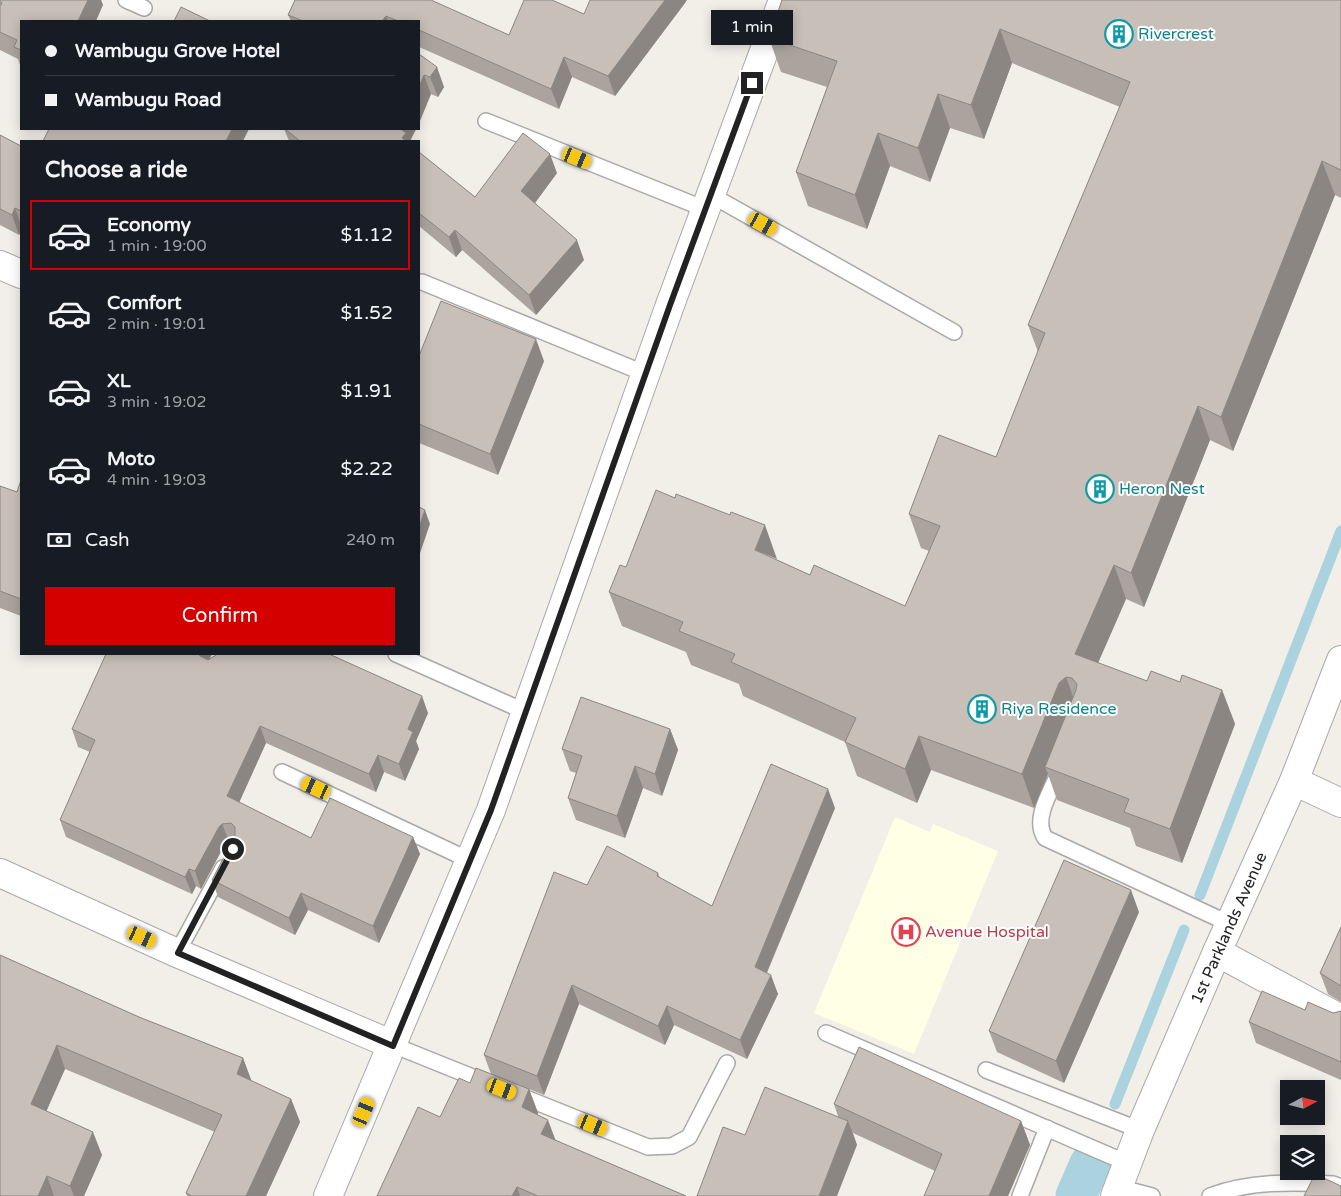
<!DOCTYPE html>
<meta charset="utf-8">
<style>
body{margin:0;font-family:"Varela Round",sans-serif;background:#20242c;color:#f1f3f6;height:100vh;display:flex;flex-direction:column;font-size:19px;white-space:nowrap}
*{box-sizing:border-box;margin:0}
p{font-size:16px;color:#9ea1a6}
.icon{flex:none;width:28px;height:28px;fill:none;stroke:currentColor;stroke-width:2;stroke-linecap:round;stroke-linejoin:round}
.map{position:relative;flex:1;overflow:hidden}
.panel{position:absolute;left:20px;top:140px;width:400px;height:515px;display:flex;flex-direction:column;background:#171b24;border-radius:0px;box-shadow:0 2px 12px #0003}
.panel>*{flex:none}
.top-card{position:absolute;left:20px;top:20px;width:400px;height:110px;border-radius:0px;box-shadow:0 2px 12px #0003;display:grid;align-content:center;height:110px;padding:0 25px;background:#171b24}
.needle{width:32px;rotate:83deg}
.fabs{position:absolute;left:1280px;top:1080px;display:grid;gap:10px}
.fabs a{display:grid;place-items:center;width:45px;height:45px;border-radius:0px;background:#171b24;box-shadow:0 2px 12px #0003;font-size:25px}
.end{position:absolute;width:22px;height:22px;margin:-11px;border:6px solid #222;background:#fff;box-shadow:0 0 0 2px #fff}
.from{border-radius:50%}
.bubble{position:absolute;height:35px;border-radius:0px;background:#171b24;box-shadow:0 2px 12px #0003;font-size:16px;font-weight:600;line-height:35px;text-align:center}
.car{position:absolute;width:15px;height:30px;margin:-15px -8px;border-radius:6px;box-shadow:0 0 4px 1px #0007;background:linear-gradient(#f5c518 24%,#345 0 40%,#f5c518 0 76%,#345 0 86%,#f5c518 0)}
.top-card b{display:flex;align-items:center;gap:18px;height:48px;font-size:19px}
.top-card b+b{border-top:1px solid #363941}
.top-card i{width:12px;height:12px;background:#f1f3f6}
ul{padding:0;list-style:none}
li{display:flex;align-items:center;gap:15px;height:70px;margin:0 10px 8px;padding:0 15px;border:2px solid transparent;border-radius:0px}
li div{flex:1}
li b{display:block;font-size:19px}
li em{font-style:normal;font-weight:600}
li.current{border-color:#d40000}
li>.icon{width:45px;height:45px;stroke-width:1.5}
h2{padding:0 25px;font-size:22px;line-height:60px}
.pay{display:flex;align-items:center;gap:12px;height:55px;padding:0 25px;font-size:19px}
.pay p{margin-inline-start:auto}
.action{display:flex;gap:10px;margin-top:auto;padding:10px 25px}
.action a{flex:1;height:58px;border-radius:0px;background:#d40000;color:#fff;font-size:20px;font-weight:600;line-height:58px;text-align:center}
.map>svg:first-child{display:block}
.education{fill:#ffffe5}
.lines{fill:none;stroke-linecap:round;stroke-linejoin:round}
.stream{stroke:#aad3df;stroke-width:11}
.canal{stroke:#aad3df;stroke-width:41}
.service-casing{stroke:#a9a9a9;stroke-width:18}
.minor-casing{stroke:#a9a9a9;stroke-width:30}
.service{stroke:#fff;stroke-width:15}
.minor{stroke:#fff;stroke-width:28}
.wall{fill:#aba49e}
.shaded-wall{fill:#8b8681}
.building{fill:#c7bfb8;stroke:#8b8681}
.route{stroke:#222;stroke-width:6}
.labels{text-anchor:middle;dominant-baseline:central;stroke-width:4;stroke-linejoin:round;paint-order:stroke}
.culture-label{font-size:16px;fill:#0d838f;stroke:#fff;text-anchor:start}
.street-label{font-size:16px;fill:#222;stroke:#fff}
.health-label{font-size:16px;fill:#be3a42;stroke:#fff;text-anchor:start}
</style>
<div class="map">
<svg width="1341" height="1196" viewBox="0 0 1341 1196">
<rect width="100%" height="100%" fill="#f2efe9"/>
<polygon class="education" points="895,817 930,832 933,824 998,851 914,1054 814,1013"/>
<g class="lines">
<g class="stream">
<polyline points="1200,895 1341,531"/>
<polyline points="1115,1104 1184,930"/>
</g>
<polyline class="canal" points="1076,1196 1090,1164"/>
<defs>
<g id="service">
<polyline points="126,0 144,8"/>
<polyline points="486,121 705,209"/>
<polyline points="711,195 954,332"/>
<polyline points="422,282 646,374"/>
<polyline points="396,654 526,712"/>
<path d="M 1060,770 C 1052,790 1032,818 1045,838 L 1230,924"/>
<polyline points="282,772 469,860"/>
<polyline points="177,953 223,868"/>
<polyline points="826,1033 1127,1163"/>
<polyline points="393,1045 490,1084"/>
<polyline points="986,1070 1140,1130"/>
<polyline points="516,1094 648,1147 672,1146 689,1137 727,1063"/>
<polyline points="1118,1187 1152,1196"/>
<polyline points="1020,1196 1047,1128"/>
<path d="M 1210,1196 C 1248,1181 1292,1182 1333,1184 L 1341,1187"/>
</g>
<g id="minor">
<polyline points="0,265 21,274"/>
<polyline points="1294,781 1341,803"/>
<polyline points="0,873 177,953 393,1045"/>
<polyline points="1217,952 1341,1019"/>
<polyline points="328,1196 491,810 670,305 783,0"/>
<polyline points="1115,1196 1140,1130 1217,952 1294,781 1341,660"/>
</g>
</defs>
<use href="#service" class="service-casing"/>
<use href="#minor" class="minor-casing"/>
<use href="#service" class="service"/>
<use href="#minor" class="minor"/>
</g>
<g class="wall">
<polygon points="0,0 101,0 103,5 21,21 21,68 18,59 0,50"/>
<polygon points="295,0 509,35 584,14 685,3 615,96 572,77 559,109 419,47 419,21 291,21 288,15"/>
<polygon points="1341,0 1341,198 1335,195 1233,451 1210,440 1144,607 1126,599 1098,663 1147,681 1180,682 1222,690 1235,724 1182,863 1136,846 1130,828 1057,800 1048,774 1034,808 931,770 917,803 857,776 845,742 743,696 739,684 691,665 686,652 622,626 609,592 626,567 777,560 810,575 905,606 929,551 921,548 909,514 996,457 1038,352 1028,325 1120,107 1012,63 984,139 950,128 930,182 890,166 867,229 808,206 796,172 827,87 781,72 769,38"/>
<polygon points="419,54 444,87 438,97 431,94 419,123"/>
<polygon points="284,129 416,129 410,141 289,141"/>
<polygon points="0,135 21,146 21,231 19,235 0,225"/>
<polygon points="419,152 475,197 557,173 535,203 584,260 536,315 462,250 456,257 419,226"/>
<polygon points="419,356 544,361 498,475 419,443"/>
<polygon points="21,480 21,616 0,608 0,486 17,492"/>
<polygon points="212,654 209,659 428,713 416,741 419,749 405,781 384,772 376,792 266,743 239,802 311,838 413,837 420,854 379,943 308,910 295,935 218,897 212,880 232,841 229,841 225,844 201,889 196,886 192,894 66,837 60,820 90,752 78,747 72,729"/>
<polygon points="670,729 678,750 662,796 643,788 625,838 576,820 568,798 576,773 570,771 562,749"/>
<polygon points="835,808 767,973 778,994 747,1059 674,1025 665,1045 579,1004 544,1095 529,1089 538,1113 537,1114 555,1140 686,1196 377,1196 440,1117 470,1083 491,1074 484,1055 587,885 658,873 660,878 712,906"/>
<polygon points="1139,912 1064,1083 997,1052 989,1031"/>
<polygon points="1341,927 1341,1002 1328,994 1320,973"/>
<polygon points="0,955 139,1017 243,1058 251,1081 291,1099 300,1122 266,1196 187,1196 186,1193 215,1132 65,1069 46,1111 102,1155 84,1196 0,1196"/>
<polygon points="1341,1011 1341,1080 1256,1043 1249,1022 1333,1013"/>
<polygon points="834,1104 1021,1121 1030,1145 1008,1196 924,1196 935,1171 853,1133 857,1145 745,1135 838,1116"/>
</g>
<g class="shaded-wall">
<polygon points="88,0 101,0 103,5 96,21 78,21"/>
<polygon points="665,0 687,0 685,3 615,96 608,76"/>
<polygon points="386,16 388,21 382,21"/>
<polygon points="1000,29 1012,63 984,139 971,105"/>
<polygon points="564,57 572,77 559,109 551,89"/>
<polygon points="437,67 444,87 438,97 430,77"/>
<polygon points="424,75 431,94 419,123 419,87"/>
<polygon points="938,94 950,128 930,182 918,148"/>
<polygon points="232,129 249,129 243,141 226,141"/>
<polygon points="401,129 416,129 410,141 403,141"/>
<polygon points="878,133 890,166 867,229 855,195"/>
<polygon points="550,154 557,173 529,211 521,191"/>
<polygon points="1322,161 1335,195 1233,451 1221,417"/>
<polygon points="15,208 21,225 21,231 19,235 12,215"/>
<polygon points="455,230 462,250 456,257 449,237"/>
<polygon points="577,240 584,260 536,315 529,295"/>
<polygon points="536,339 544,361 498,475 490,454"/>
<polygon points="1198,406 1210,440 1144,607 1131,573"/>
<polygon points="425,510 430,524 419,556 419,527"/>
<polygon points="765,525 777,559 755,550"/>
<polygon points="1114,565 1126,599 1087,688 1075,654"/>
<polygon points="199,654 212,654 205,668"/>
<polygon points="1066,677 1078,711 1045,767 1048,774 1034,808 1022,774 1059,683"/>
<polygon points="1222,690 1235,724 1182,863 1170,829"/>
<polygon points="422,696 428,713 416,741 419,749 405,781 399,764 408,729"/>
<polygon points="260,726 266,743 234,814 227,796"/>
<polygon points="670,729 678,750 662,796 655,774"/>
<polygon points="919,736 931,770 917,803 905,769"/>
<polygon points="378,755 384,772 376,792 369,774"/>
<polygon points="635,766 643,788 625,838 617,816"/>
<polygon points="828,789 835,808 761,986 755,967"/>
<polygon points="222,824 229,841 225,844 201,889 195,871 219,827"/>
<polygon points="413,837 420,854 379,943 373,926"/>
<polygon points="189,869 196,886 192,894 185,877"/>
<polygon points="1131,890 1139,912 1064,1083 1056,1061"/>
<polygon points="301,893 308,910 295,935 289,918"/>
<polygon points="771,975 778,994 747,1059 740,1040"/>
<polygon points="572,985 579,1004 544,1095 537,1076"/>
<polygon points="667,1006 674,1025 665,1045 658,1026"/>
<polygon points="57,1045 65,1069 39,1128 31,1104"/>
<polygon points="243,1058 252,1082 237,1074"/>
<polygon points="529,1089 538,1113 530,1131 522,1107"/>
<polygon points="291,1099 300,1122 266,1196 246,1196"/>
<polygon points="548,1120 557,1144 541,1134"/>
<polygon points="848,1121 857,1145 837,1196 819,1196"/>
<polygon points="1021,1121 1030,1145 1008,1196 989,1196"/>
<polygon points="93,1132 102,1155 84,1196 74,1196 70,1186"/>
<polygon points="47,1176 54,1196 38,1196"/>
<polygon points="517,1187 520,1196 512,1196"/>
</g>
<g class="building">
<polygon points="0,0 88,0 78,21 21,21 21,50 14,47 17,40 0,32 0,6 2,3 0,2"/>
<polygon points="295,0 431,0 509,35 524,0 552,0 584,14 590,0 665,0 608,76 564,57 551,89 419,30 419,21 398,21 386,16 382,21 303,21 288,15"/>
<polygon points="782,0 1341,0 1341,170 1322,161 1221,417 1198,406 1131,573 1114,565 1075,654 1147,681 1151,671 1180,682 1182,675 1222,690 1170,829 1124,812 1129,799 1045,767 1076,690 1077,684 1072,678 1066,677 1059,683 1022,774 919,736 905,769 845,742 856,718 731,662 735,654 679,631 683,622 609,592 620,565 626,567 656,490 675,498 676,494 730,515 731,512 765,525 755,550 810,575 814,565 905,606 940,526 909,514 939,435 996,457 1045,333 1028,325 1130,82 1000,29 971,105 938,94 918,148 878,133 855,195 796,172 837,61 769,38"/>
<polygon points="181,7 210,21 174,21"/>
<polygon points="419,54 437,67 430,77 424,75 419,87"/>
<polygon points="49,129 232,129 226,141 43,141"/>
<polygon points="285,129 401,129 406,133 402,138 406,141 300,141"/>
<polygon points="523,133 550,154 521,191 577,240 529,295 455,230 449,237 419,213 419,152 475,197"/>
<polygon points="0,135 21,146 21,211 15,208 12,215 0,209"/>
<polygon points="441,301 536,339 490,454 419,424 419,356"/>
<polygon points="21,480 21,599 0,591 0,486 17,492"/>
<polygon points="419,507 425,510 419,527"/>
<polygon points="106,654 199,654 200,656 208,660 216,655 217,654 329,654 422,696 408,729 413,732 399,764 378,755 369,774 260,726 227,796 311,838 330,798 413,837 373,926 301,893 289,918 212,880 235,836 235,827 231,823 222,824 219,827 195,871 189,869 185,877 60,820 95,740 72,729"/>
<polygon points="581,697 670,729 655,774 635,766 617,816 568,798 582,756 562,749"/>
<polygon points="771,764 828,789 755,967 771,975 740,1040 667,1006 658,1026 572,985 537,1076 484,1055 554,872 587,885 607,846 658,873 657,876 712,906"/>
<polygon points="1064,860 1131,890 1056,1061 989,1031"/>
<polygon points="1341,927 1341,986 1320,973"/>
<polygon points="0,955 139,1017 243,1058 237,1074 291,1099 246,1196 192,1196 186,1193 222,1115 57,1045 31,1104 93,1132 70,1186 47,1176 38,1196 0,1196"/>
<polygon points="1262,991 1305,1010 1308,1002 1333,1013 1341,1011 1341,1062 1249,1022"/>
<polygon points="859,1047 1021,1121 989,1196 924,1196 942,1154 834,1104"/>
<polygon points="476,1068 529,1089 522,1107 548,1120 541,1134 686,1196 538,1196 517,1187 512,1196 377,1196 418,1107 440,1117 459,1078 470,1083"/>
<polygon points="765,1087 848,1121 819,1196 697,1196 723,1127 745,1135"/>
<polygon points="1315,1174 1341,1186 1341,1196 1304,1196"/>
</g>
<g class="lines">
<polyline class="route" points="233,849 178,953 393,1046 491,810 670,305 752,83"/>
</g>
<defs>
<symbol id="building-ring" viewBox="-11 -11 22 22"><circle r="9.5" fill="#fff" stroke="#0f9aa8" stroke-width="1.5"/><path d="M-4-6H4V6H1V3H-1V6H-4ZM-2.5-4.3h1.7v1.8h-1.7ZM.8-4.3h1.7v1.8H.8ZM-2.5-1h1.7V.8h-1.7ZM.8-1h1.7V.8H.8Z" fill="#0f9aa8"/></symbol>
<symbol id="hospital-ring" viewBox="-11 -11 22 22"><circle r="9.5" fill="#fff" stroke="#e0444e" stroke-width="1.5"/><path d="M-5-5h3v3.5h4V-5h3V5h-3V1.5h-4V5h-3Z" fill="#e0444e"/></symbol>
</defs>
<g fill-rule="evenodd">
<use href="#building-ring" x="1103" y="18" width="32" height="32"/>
<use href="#building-ring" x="1084" y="473" width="32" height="32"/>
<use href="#building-ring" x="966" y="693" width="32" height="32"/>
<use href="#hospital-ring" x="890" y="916" width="32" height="32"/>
</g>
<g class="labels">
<g class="culture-label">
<text x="1138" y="34">Rivercrest</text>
<text x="1119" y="489">Heron Nest</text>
<text x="1001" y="709">Riya Residence</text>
</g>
<g class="street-label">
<text transform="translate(1229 928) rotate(-66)">1st Parklands Avenue</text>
</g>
<g class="health-label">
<text x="925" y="932">Avenue Hospital</text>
</g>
</g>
</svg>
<div class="fabs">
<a><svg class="needle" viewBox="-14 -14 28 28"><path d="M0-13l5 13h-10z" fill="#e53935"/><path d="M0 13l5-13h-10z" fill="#9ea1a6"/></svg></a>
<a><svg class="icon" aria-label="layers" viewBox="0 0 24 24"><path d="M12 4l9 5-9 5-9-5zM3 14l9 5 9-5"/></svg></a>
</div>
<i class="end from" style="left:233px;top:849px"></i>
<i class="end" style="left:752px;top:83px"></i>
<div class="bubble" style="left:711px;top:10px;width:82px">1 min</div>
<i class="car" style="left:577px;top:158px;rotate:112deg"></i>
<i class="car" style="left:763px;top:224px;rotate:119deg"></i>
<i class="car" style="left:316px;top:788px;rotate:295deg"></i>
<i class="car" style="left:142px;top:937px;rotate:114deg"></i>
<i class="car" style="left:502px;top:1089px;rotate:111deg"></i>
<i class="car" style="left:364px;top:1112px;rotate:23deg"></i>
<i class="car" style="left:593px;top:1125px;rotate:112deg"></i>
<div class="top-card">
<b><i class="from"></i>Wambugu Grove Hotel</b>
<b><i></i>Wambugu Road</b>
</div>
<section class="panel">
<h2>Choose a ride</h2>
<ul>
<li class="current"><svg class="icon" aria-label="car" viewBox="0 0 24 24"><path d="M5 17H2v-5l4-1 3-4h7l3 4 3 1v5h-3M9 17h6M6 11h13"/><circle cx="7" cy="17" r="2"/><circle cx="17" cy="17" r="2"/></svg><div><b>Economy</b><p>1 min · 19:00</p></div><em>$1.12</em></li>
<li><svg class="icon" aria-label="car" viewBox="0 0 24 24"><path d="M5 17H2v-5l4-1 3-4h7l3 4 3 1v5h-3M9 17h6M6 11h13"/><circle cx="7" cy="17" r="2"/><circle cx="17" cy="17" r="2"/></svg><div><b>Comfort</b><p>2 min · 19:01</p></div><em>$1.52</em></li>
<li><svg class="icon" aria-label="car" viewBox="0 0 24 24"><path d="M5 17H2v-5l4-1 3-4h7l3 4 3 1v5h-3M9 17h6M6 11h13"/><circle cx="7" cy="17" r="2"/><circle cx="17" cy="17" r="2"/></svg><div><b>XL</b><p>3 min · 19:02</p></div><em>$1.91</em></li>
<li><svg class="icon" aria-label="car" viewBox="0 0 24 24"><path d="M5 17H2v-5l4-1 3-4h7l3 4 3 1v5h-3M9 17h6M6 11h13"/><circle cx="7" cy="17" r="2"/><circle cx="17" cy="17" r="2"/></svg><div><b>Moto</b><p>4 min · 19:03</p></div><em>$2.22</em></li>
</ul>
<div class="pay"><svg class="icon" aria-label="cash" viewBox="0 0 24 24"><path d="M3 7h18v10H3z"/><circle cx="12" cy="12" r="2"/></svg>Cash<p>240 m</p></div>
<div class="action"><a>Confirm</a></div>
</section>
</div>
